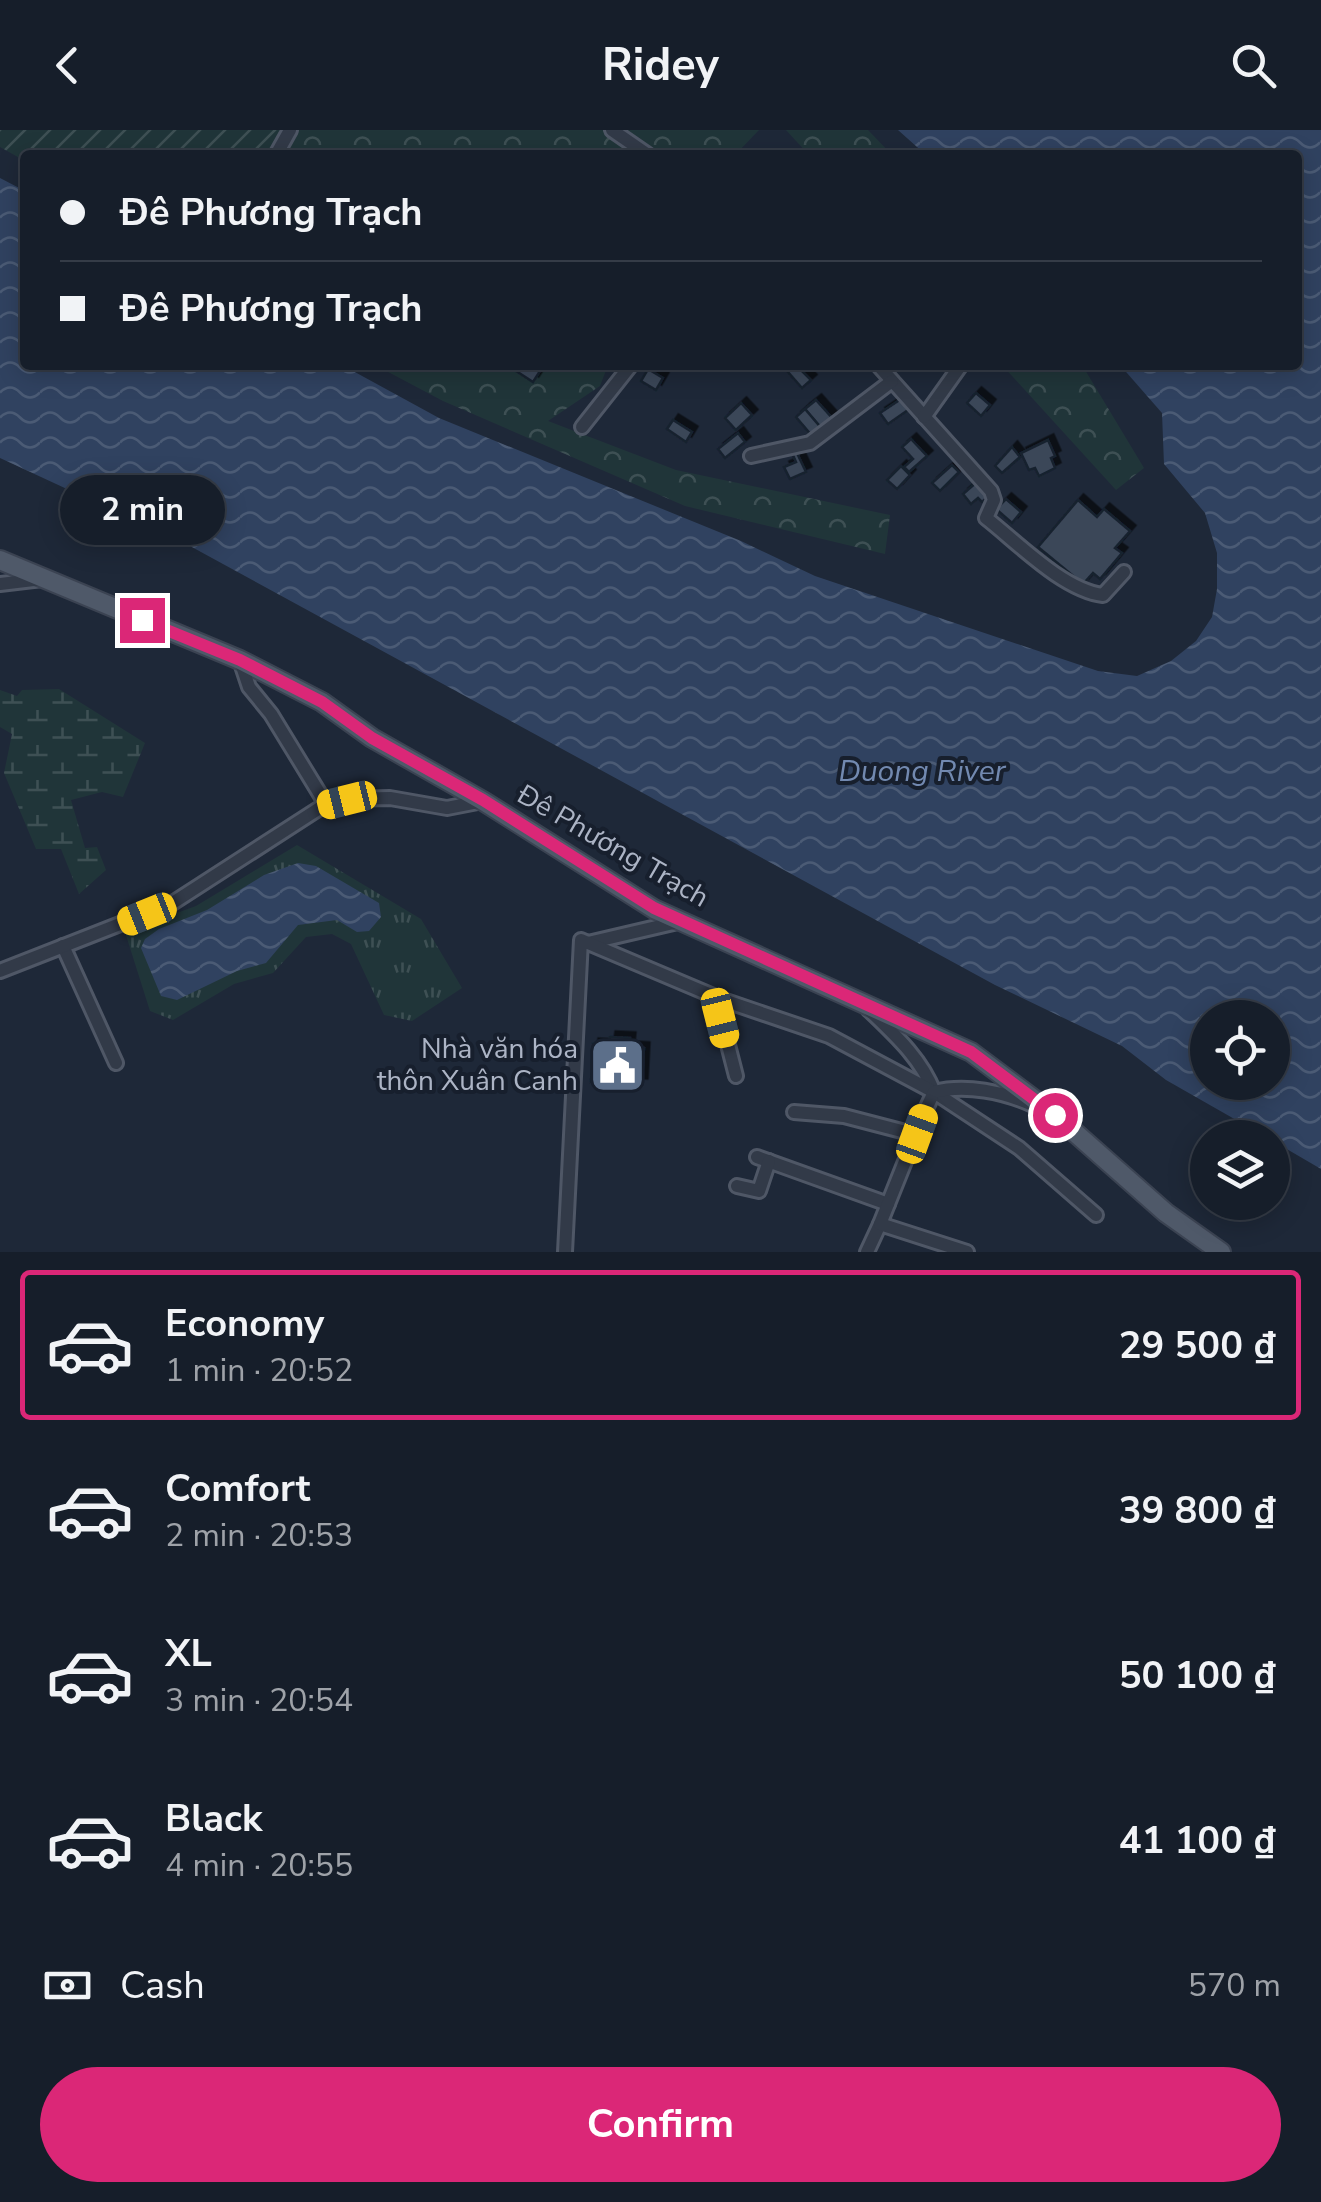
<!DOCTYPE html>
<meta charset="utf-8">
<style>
body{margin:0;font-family:"Nunito Sans",sans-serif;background:#1f2732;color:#f1f3f6;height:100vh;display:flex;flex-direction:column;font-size:38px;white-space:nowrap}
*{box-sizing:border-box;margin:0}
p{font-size:32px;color:#9ea2a8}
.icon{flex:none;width:55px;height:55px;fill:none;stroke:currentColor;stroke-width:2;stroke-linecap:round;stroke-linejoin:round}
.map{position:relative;height:1122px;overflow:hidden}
.drawer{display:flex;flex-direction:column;background:#161e2a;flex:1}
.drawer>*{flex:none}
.top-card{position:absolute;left:20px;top:20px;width:1282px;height:220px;border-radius:10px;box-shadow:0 5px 25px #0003,0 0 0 2px #353c47;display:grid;align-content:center;height:220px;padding:0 40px;background:#161e2a}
.fabs{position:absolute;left:1190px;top:870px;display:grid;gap:20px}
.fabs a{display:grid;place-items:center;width:100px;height:100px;border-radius:50%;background:#161e2a;box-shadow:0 5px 25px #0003,0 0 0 2px #353c47;font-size:50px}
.end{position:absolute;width:45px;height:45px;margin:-22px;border:12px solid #db2777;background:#fff;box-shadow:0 0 0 5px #fff}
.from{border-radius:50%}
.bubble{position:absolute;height:70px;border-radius:35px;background:#161e2a;box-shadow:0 5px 25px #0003,0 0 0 2px #353c47;font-size:32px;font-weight:700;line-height:70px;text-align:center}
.car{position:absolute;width:30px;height:60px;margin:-30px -15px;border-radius:12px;box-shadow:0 0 8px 2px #0007;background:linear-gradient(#f5c518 24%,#345 0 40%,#f5c518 0 76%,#345 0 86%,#f5c518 0)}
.top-card b{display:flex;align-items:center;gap:35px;height:95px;font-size:38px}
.top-card b+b{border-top:2px solid #353c47}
.top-card i{width:25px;height:25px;background:#f1f3f6}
ul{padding:18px 0 0;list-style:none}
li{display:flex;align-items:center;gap:30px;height:150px;margin:0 20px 15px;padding:0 20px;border:5px solid transparent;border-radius:10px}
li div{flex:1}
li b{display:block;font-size:38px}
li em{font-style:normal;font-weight:700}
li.active{border-color:#db2777}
li>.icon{width:90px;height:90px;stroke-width:1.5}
.pay{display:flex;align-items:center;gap:25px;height:110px;padding:0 40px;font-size:38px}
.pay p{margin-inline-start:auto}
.cta{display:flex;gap:20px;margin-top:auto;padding:20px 40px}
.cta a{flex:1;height:115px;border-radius:60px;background:#db2777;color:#fff;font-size:40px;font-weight:700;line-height:115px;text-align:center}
header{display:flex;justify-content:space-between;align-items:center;height:130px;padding:0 40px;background:#161e2a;font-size:45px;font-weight:700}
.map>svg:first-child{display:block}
.forest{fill:url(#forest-crowns)}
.wetland{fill:url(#wetland-marsh)}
.park{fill:url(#park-tufts)}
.garden{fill:url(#garden-furrows)}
.water{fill:url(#water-waves);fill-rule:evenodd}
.building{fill:#3a4658;stroke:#19212f;stroke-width:2.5;filter:url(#shadow)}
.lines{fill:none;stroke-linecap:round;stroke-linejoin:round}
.minor-casing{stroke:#4f5766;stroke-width:18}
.major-casing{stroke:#3b4352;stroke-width:22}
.minor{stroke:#323a48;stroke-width:12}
.major{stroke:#4f5969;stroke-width:18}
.route{stroke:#db2777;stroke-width:12}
.labels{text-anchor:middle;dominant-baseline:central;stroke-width:8;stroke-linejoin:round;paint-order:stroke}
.street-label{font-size:28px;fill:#acb4c5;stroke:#171f2d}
.poi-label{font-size:28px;fill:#acb4c5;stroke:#171f2d;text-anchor:end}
.water-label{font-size:30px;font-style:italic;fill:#7289b0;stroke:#171f2d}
</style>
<header><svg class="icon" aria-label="back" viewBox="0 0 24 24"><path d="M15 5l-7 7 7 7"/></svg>Ridey<svg class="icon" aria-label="search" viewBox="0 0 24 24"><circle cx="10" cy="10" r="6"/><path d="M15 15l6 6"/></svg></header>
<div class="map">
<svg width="1321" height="1122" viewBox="0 0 1321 1122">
<defs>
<pattern id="forest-crowns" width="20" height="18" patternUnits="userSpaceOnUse" patternTransform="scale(2.5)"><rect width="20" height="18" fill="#203539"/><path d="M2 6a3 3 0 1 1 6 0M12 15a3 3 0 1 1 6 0" fill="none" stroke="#3e5054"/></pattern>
<pattern id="wetland-marsh" width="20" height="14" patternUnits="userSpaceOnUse" patternTransform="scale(2.5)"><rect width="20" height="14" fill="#203539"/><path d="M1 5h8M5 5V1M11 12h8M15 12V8" fill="none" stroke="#3e5054"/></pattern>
<pattern id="park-tufts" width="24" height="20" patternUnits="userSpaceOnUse" patternTransform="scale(2.5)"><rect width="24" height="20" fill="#203539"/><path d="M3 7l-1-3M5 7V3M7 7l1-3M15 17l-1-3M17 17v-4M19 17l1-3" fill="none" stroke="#3e5054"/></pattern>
<pattern id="garden-furrows" width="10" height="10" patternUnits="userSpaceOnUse" patternTransform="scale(2.5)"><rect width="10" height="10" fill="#203539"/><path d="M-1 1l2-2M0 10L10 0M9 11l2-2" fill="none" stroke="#3e5054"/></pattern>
<pattern id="water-waves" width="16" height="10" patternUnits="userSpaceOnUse" patternTransform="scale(2.5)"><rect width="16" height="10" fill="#304260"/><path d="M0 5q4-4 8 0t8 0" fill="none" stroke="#4b5b75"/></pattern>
<filter id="shadow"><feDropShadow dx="5.5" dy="-5.5" stdDeviation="0" flood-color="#0009"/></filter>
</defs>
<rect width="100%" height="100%" fill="#1e2838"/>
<g class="forest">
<polygon points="290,0 759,0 735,25 276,25"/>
<polygon points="786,0 868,0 892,25 809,25"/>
<polygon points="375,235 608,235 600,256 548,291 676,340 890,385 885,424 685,376 443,271"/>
<polygon points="1002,235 1082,235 1144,338 1116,360"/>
</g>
<polygon class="wetland" points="59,559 145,613 123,667 102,662 71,670 85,718 97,717 106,740 79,764 61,719 36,719 4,643 12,604 0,597 0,560 17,566 22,560"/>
<polygon class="park" points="297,715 421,789 462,858 412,891 384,885 351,814 332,804 306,807 273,843 234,854 173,890 150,881 125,802 196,776"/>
<polygon class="garden" points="0,0 290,0 276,25 25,25 25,31 0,17"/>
<g class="water">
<path d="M 898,0 L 1321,0 L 1321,1039 L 1273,1011 L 1272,1008 L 1266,1007 L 1166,950 L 1122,916 L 995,855 L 190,416 L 0,328 L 0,48 L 25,61 L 25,235 L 342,235 L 439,288 L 741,411 L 815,446 L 1098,541 L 1137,546 L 1171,531 L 1196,511 L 1212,487 L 1217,459 L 1217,423 L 1205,383 L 1164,334 L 1162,283 L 1120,235 L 1298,235 L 1298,25 L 926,25 ZM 1208,888 L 1272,888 L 1272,952 L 1208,952 Z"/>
<polygon points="298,733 316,736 379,773 381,787 369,801 357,802 337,790 298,795 266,833 237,841 177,870 161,866 141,818 145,809 159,799 207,780 264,745"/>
</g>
<g class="building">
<polygon points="507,235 544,235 533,252"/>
<polygon points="796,235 811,250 802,258 788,242"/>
<polygon points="648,239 663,248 656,260 641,251"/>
<polygon points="976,263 990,275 981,286 967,273"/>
<polygon points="901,269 908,280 888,294 880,283"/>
<polygon points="816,270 833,289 822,299 805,279"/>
<polygon points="741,273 752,285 736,300 725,288"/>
<polygon points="805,279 822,299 813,307 796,287"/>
<polygon points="673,290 692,302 686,312 667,299"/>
<polygon points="738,303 745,312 725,328 718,319"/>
<polygon points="911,309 927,326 909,342 904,337 913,329 902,317"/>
<polygon points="1048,310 1055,326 1051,328 1055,338 1039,346 1035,338 1029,340 1021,323"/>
<polygon points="1012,317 1020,327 1002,343 995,336"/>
<polygon points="796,321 806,342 790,349 784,337 796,332 792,323"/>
<polygon points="952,335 959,342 940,361 932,353"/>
<polygon points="901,336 910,345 897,359 887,350"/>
<polygon points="978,351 991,364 982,372 978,368 971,374 963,364"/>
<polygon points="1006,369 1021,382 1012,393 996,379"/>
<polygon points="1078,370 1097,387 1104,379 1130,401 1115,418 1122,423 1100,449 1093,443 1083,454 1038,417"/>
<polygon points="610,907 630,908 629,917 644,918 642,954 591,952 593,914 609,915"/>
</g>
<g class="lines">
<defs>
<g id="minor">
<polyline points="612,0 648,25"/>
<polyline points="276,25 290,0"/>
<path d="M 878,235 L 991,361 L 994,370 L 986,388 C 1018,413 1063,460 1103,465 L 1124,442"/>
<polyline points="924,287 961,235"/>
<polyline points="582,297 631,235"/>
<polyline points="751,326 810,313 892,251"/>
<polyline points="0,454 42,449"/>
<polyline points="240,530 249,557 271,584 326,674"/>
<polyline points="588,813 682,791"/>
<polyline points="63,816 116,933"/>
<polyline points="0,841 171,774 326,674 347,669 390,668 447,678 483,671"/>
<polyline points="716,868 736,946"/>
<path d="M 868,879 C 894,904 921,928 934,962"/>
<polyline points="794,982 844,986 917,1005"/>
<polyline points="757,1027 888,1074"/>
<polyline points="737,1056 759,1061 769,1031"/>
<polyline points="565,1122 581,810 723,870 829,906 934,962 1019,1018 1096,1085"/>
<polyline points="867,1122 880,1094"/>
<path d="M 967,1122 L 880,1094 L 926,979 L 934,962 C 966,954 1004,962 1033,975"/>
</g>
<polyline id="major" points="0,430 240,530 322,572 372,608 483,671 654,779 971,922 1055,985 1166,1083 1221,1122"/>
</defs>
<use href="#minor" class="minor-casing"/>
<use href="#major" class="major-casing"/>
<use href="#minor" class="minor"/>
<use href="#major" class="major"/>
</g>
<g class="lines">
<polyline class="route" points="142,490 240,530 322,572 372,608 483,670 654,778 971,922 1055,985"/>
</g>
<defs>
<symbol id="civic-square" viewBox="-11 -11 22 22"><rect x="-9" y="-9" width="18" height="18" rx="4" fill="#5c6f8a" stroke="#171f2d"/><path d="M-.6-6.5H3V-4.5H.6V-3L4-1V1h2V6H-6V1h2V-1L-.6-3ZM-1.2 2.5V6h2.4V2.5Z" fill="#fff"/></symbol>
</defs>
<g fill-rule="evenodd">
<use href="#civic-square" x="586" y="904" width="63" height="63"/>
</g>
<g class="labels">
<g class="street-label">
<text transform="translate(613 716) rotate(30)">Đê Phương Trạch</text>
</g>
<g class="poi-label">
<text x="578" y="919">Nhà văn hóa<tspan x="578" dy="32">thôn Xuân Canh</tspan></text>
</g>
<g class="water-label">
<text x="922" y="641">Duong River</text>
</g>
</g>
</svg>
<div class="fabs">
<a><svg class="icon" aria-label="locate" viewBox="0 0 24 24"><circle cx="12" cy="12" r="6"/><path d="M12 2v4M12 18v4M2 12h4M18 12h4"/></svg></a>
<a><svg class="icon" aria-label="layers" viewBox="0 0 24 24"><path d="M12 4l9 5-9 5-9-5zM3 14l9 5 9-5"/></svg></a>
</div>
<i class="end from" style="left:1055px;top:985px"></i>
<i class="end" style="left:142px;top:490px"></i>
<div class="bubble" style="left:60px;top:345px;width:165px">2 min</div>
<i class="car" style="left:347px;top:670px;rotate:256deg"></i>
<i class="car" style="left:147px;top:784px;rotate:248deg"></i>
<i class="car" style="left:720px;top:888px;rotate:166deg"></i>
<i class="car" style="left:917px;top:1004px;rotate:20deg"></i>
<div class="top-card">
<b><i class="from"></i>Đê Phương Trạch</b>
<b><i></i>Đê Phương Trạch</b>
</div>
</div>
<section class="drawer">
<ul>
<li class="active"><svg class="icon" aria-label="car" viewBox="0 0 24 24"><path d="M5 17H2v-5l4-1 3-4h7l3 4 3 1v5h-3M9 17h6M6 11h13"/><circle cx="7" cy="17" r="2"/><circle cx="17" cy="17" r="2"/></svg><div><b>Economy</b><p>1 min · 20:52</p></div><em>29 500 ₫</em></li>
<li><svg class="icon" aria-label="car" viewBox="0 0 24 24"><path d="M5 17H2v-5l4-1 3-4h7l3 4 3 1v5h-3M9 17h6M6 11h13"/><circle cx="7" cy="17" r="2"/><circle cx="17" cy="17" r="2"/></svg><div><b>Comfort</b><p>2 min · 20:53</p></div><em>39 800 ₫</em></li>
<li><svg class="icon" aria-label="car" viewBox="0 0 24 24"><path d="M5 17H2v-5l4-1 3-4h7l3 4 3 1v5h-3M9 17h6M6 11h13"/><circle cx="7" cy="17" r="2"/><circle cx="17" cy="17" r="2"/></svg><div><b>XL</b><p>3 min · 20:54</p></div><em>50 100 ₫</em></li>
<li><svg class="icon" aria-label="car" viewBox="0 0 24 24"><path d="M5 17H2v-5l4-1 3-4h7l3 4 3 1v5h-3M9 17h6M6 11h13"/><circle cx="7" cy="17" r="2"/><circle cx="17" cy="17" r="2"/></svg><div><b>Black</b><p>4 min · 20:55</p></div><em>41 100 ₫</em></li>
</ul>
<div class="pay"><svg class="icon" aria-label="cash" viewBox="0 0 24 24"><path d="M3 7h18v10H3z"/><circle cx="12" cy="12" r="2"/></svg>Cash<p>570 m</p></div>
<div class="cta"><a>Confirm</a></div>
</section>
